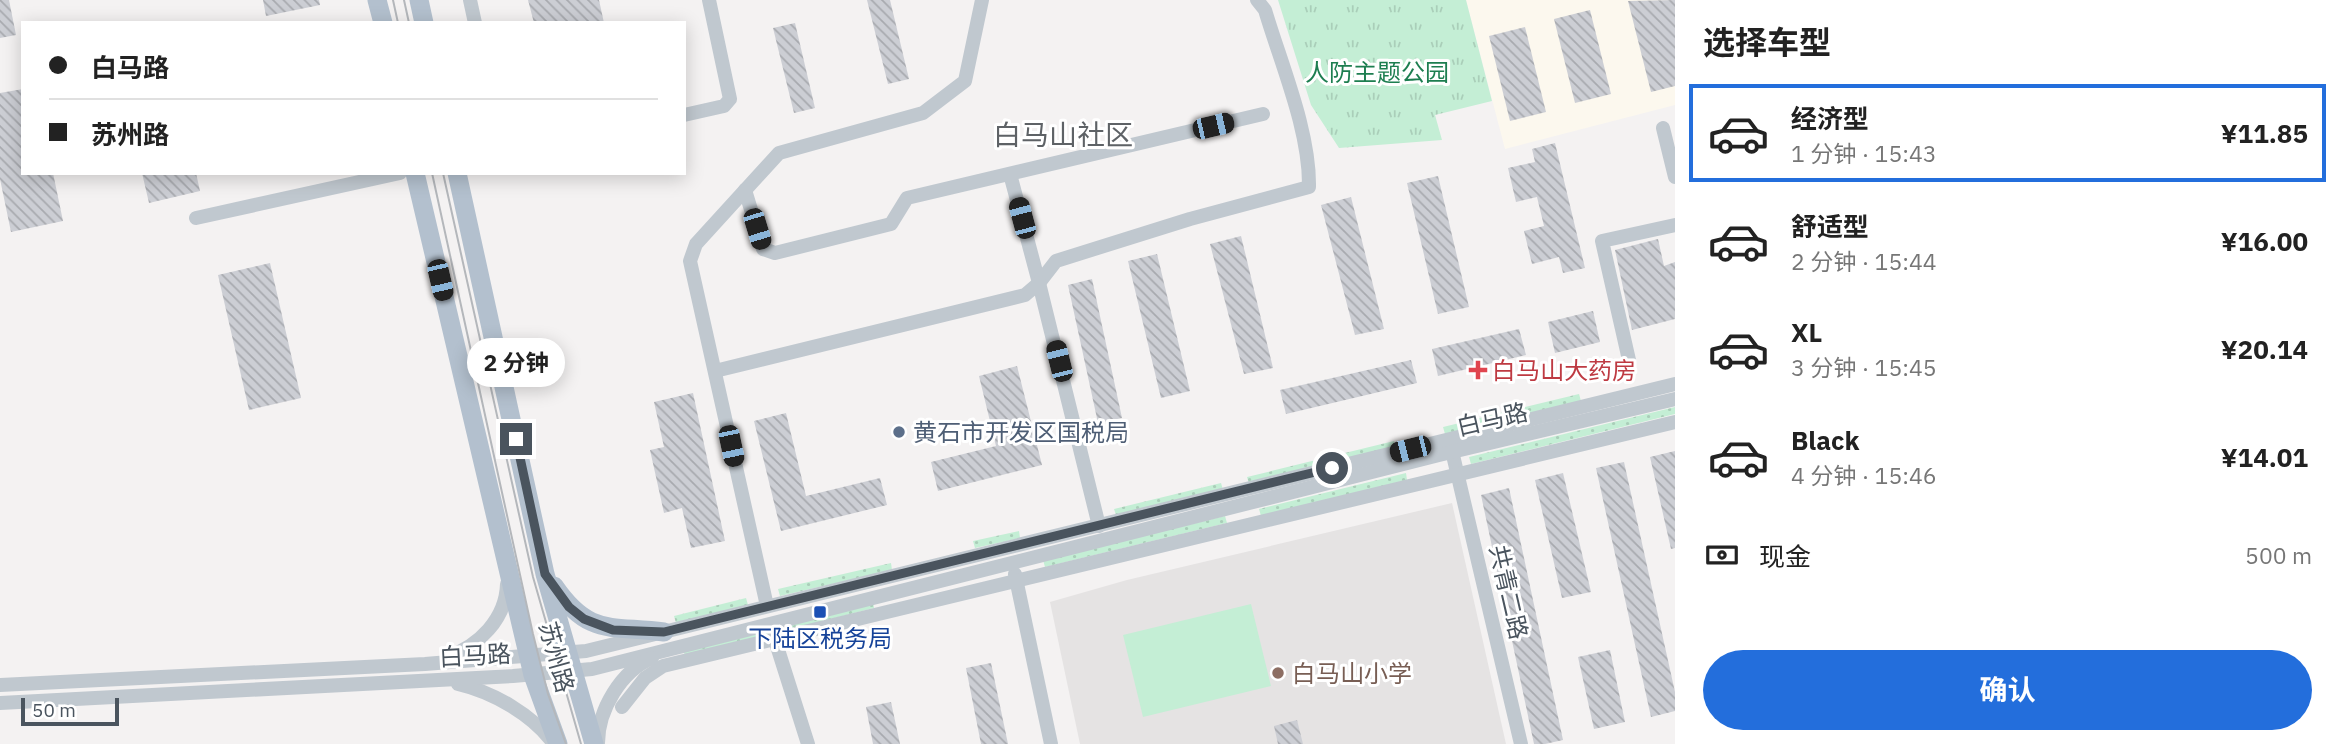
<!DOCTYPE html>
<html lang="zh">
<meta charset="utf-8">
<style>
body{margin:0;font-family:"IBM Plex Sans","Noto Sans SC",sans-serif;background:#f2f2f2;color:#222;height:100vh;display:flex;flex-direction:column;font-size:26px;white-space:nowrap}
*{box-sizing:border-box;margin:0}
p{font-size:23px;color:#767676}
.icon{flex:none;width:38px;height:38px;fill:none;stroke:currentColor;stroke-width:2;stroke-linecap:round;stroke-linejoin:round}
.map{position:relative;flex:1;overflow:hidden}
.drawer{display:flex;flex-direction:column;background:#fff;width:665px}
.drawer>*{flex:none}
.top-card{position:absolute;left:21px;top:21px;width:665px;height:154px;border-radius:0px;box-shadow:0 4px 18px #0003;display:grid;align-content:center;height:154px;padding:0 28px;background:#fff}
.scale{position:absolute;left:21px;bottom:18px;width:98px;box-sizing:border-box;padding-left:7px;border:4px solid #4a545e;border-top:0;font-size:19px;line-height:24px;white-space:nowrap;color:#4a545e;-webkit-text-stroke:5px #fff;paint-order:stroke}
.end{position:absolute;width:32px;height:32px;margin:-16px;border:9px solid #4a545e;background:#fff;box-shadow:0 0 0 4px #fff}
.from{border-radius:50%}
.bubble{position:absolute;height:49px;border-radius:24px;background:#fff;box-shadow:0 4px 18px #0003;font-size:23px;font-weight:700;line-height:49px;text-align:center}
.car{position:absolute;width:21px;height:42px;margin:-21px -10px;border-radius:9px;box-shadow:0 0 5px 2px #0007;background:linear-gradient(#222 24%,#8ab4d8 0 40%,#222 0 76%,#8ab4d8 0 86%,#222 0)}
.top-card b{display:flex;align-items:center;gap:24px;height:66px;font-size:26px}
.top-card b+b{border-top:2px solid #e0e0e0}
.top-card i{width:18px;height:18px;background:#222}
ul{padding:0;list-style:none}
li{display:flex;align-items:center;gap:21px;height:98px;margin:0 14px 10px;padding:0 14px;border:4px solid transparent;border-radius:0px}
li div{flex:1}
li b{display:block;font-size:26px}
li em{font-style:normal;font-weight:700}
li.on{border-color:#236edc}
li>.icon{width:63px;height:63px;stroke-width:1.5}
h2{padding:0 28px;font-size:32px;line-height:84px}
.pay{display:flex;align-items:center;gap:18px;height:77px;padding:0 28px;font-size:26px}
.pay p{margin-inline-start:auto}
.cta{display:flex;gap:14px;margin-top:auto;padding:14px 28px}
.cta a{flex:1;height:80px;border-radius:42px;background:#236edc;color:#fff;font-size:28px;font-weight:700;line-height:80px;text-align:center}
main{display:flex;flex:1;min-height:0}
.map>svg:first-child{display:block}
.commercial{fill:#fcf8ee}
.education{fill:#e5e3e3}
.grass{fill:url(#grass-dots)}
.park{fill:url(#park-tufts)}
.pitch{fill:#c4eed5}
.building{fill:url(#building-back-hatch)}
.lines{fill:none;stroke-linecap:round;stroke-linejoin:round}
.minor{stroke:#c0c8cf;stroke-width:14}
.major{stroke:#b3c0ce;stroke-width:19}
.tram{stroke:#b4b7bb;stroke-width:2}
.route{stroke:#4a545e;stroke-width:9}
.health-dot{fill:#e0444e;stroke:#fff;stroke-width:2.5}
.service-dot{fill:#5c6f8a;stroke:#fff;stroke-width:2.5}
.transit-dot{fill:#1a4fb4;stroke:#fff;stroke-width:2.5}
.education-dot{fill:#8d6e63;stroke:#fff;stroke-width:2.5}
.labels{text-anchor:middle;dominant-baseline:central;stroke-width:6;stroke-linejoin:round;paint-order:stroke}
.park-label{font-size:24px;fill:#1d7e50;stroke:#fff}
.health-label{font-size:24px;fill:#be3a42;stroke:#fff;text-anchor:start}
.street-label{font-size:24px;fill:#4a545e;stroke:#fff}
.service-label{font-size:24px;fill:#4e5e75;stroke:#fff;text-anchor:start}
.transit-label{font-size:24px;fill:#164399;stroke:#fff}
.education-label{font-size:24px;fill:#785e54;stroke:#fff;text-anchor:start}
.quarter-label{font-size:28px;fill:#5e6266;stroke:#fff}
</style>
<main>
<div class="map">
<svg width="1675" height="744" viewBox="0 0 1675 744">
<defs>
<pattern id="grass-dots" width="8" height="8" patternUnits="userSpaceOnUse" patternTransform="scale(1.75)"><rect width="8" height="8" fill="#c4eed5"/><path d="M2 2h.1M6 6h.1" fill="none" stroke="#aaceb9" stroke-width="1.8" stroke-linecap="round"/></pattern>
<pattern id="park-tufts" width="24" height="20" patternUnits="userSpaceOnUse" patternTransform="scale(1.75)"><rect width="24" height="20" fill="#c4eed5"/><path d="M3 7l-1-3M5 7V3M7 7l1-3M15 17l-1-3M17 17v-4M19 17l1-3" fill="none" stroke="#aaceb9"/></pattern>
<pattern id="building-back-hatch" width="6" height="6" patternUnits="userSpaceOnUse" patternTransform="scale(1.75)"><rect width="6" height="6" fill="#ccced4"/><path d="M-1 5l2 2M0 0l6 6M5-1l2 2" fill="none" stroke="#a8aaaf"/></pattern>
</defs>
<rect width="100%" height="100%" fill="#f4f2f2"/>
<polygon class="commercial" points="1466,0 1675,0 1675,105 1505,149"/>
<polygon class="education" points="1452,503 1506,744 1080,744 1050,602 1127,580"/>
<g class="grass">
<polygon points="1579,394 1581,401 1445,434 1443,427"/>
<polygon points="1675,407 1675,414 1471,464 1469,457"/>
<polygon points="1394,441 1396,448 1249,484 1247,477"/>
<polygon points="1406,473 1407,480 1261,516 1259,509"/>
<polygon points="1221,483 1223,490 1116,515 1114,509"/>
<polygon points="1225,516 1227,523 1045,567 1043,560"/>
<polygon points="1019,531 1020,538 975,548 973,541"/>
<polygon points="891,563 892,570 780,596 778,589"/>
<polygon points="746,598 748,605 676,623 674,616"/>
<polygon points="873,601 874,608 685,656 683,649"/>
</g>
<polygon class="park" points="1278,0 1466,0 1492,101 1435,115 1442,140 1339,148 1311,105"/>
<polygon class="pitch" points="1251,604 1271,686 1143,717 1123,635"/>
<g class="building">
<polygon points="0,0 9,0 16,35 0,38"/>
<polygon points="263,0 319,0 320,5 266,16"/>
<polygon points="528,0 599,0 604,23 534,23"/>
<polygon points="867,0 890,0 909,79 888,84"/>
<polygon points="1675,0 1675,86 1651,92 1628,1"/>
<polygon points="1590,10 1611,94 1575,103 1554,19"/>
<polygon points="795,23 815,108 794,113 773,28"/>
<polygon points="1525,27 1546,112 1510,121 1489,36"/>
<polygon points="23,89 23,173 53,173 63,221 11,232 0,179 0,93"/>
<polygon points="1555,143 1585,268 1563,273 1559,257 1532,264 1524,231 1544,226 1537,197 1516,202 1508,168 1535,162 1532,149"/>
<polygon points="142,173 196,173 200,191 149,203"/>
<polygon points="1438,176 1469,307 1438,314 1407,183"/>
<polygon points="1351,197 1384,329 1355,335 1321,205"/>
<polygon points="1241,236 1273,368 1244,374 1210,244"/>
<polygon points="1658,239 1664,266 1675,262 1675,319 1632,330 1615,250"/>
<polygon points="1157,254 1190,391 1161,398 1128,261"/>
<polygon points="270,263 301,398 249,410 218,275"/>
<polygon points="1092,279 1122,418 1098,423 1068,285"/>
<polygon points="1593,311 1600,342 1555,353 1548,322"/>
<polygon points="1519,329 1526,355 1438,376 1432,349"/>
<polygon points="1411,360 1417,383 1286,414 1280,390"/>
<polygon points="1017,366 1042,465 938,491 931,462 996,446 979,376"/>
<polygon points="693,393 725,541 691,548 682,508 664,513 650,450 664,447 654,402"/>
<polygon points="786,413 806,496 880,478 887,505 781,531 754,421"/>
<polygon points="1675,451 1675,548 1671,549 1650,457"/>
<polygon points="1624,462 1675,692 1675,711 1651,717 1596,468"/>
<polygon points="1563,473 1591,592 1562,598 1535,480"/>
<polygon points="1509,488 1563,740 1545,744 1534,744 1481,495"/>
<polygon points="1610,650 1625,722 1594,729 1578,657"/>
<polygon points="991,663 1008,744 981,744 966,668"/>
<polygon points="891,702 900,744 873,744 866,707"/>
<polygon points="1297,720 1303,744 1278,744 1274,726"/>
</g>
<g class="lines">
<g class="minor">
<polyline points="470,0 475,23"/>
<polyline points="684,115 724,106 730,99 709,0"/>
<polyline points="1663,128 1675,177"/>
<polyline points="1010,174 1039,283"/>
<polyline points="745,190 763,249 775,253 891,224 907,198 1263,114"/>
<polyline points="196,218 400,173"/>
<path d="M 1039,283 L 1056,261 L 1190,219 L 1309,187 C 1310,131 1281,64 1265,10 L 1257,0"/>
<polyline points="1629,360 1602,241 1675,225"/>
<polyline points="715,371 1025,295 1039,283 1099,526"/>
<polyline points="1452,451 1521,744"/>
<polyline points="1015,574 1051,744"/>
<polyline points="767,606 690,261 696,244 779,153 923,113 965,81 982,0"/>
<polyline points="775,640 808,744"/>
<path d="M 447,657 C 479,646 506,619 507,584"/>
<path d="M 458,684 C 493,692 533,715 554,744"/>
<polyline points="0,685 425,664 586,651 1675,384"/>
<polyline points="0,703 513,676 592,669 1439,455 1675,399"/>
<polyline points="622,707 645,678 663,666 1675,422"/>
<path d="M 598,743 C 598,710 621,671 652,658"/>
</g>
<g class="major">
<polyline points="377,0 383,23"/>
<polyline points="419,0 424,23"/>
<polyline points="415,173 533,675 558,744"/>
<polyline points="457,173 545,574 594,744"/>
<path d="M 554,586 C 589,637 611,625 664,632"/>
</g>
<g class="tram">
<polyline points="393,0 398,23"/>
<polyline points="404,0 409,23"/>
<polyline points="432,173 533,634 548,694 566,744"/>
<polyline points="443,173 533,577 581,744"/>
</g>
</g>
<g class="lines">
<polyline class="route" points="516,439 545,574 569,607 584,619 613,630 664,632 1332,468"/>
</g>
<path class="health-dot" d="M1474.5 359.5h7v7h7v7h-7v7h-7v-7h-7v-7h7z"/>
<circle class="service-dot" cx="899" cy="432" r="7"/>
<rect class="transit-dot" x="813" y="605" width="14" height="14" rx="3.5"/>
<circle class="education-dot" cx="1278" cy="673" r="7"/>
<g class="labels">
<g class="park-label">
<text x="1377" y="72">人防主题公园</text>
</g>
<g class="health-label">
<text x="1492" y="370">白马山大药房</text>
</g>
<g class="street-label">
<text transform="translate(1492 419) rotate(-13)">白马路</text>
<text transform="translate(1509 592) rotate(77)">共青二路</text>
<text transform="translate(475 655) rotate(-3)">白马路</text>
<text transform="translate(557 657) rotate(75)">苏州路</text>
</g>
<g class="service-label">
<text x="913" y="432">黄石市开发区国税局</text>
</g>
<g class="transit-label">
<text x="820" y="638">下陆区税务局</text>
</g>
<g class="education-label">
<text x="1292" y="673">白马山小学</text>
</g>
<g class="quarter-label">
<text x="1063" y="134">白马山社区</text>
</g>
</g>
</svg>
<div class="scale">50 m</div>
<i class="end from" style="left:1332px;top:468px"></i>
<i class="end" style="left:516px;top:439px"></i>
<div class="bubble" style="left:467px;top:338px;width:98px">2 分钟</div>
<i class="car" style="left:1213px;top:126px;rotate:77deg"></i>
<i class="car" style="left:1022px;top:218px;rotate:345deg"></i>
<i class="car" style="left:757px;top:229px;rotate:163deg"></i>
<i class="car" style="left:440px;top:280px;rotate:167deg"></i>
<i class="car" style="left:1059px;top:361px;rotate:346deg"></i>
<i class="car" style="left:731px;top:446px;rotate:168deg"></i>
<i class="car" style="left:1410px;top:449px;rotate:256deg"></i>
<div class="top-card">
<b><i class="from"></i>白马路</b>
<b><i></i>苏州路</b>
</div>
</div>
<section class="drawer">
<h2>选择车型</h2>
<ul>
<li class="on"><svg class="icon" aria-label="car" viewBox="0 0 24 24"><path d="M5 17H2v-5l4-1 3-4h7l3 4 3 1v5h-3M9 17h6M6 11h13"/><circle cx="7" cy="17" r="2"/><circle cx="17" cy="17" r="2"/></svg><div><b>经济型</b><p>1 分钟 · 15:43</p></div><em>¥11.85</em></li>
<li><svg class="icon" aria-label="car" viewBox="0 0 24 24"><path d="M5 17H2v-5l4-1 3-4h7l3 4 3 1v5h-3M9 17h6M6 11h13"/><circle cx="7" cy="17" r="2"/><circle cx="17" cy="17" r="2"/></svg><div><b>舒适型</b><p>2 分钟 · 15:44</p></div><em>¥16.00</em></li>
<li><svg class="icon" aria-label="car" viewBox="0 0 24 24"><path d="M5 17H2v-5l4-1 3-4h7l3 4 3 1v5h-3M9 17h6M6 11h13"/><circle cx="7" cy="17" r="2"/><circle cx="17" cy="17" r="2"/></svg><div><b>XL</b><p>3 分钟 · 15:45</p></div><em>¥20.14</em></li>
<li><svg class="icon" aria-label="car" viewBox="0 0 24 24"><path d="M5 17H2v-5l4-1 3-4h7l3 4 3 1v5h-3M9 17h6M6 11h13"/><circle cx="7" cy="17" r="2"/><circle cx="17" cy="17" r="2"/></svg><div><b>Black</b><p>4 分钟 · 15:46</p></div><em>¥14.01</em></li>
</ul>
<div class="pay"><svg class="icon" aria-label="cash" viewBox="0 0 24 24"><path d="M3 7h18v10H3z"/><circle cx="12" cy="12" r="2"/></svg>现金<p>500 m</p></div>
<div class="cta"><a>确认</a></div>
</section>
</main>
